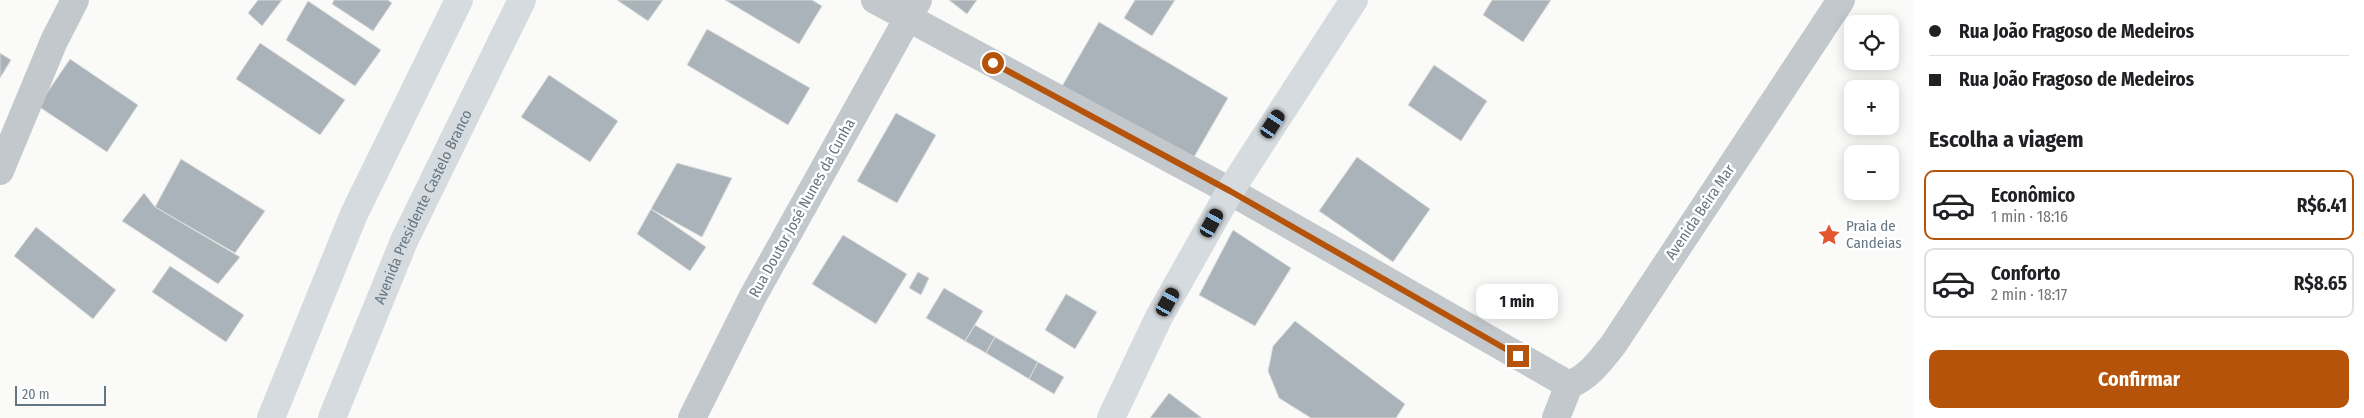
<!DOCTYPE html>
<html lang="pt">
<meta charset="utf-8">
<style>
body{margin:0;font-family:"Fira Sans Condensed",sans-serif;background:#f6f6f6;color:#202124;height:100vh;display:flex;flex-direction:column;font-size:19px;white-space:nowrap}
*{box-sizing:border-box;margin:0}
p{font-size:16px;color:#757577}
.icon{flex:none;width:28px;height:28px;fill:none;stroke:currentColor;stroke-width:2;stroke-linecap:round;stroke-linejoin:round}
.map{position:relative;flex:1;overflow:hidden}
.side{display:flex;flex-direction:column;background:#fff;width:450px}
.side>*{flex:none}
.guide{display:grid;align-content:center;height:110px;padding:0 15px;background:#fff}
.controls{position:absolute;left:1844px;top:15px;display:grid;gap:10px}
.controls a{display:grid;place-items:center;width:55px;height:55px;border-radius:10px;background:#fff;box-shadow:0 2px 12px #0003;font-size:25px}
.scale{position:absolute;left:15px;bottom:12px;width:91px;box-sizing:border-box;padding-left:5px;border:2px solid #657683;border-top:0;font-size:14px;line-height:18px;white-space:nowrap;color:#657683;-webkit-text-stroke:4px #fff;paint-order:stroke}
.end{position:absolute;width:22px;height:22px;margin:-11px;border:6px solid #b45309;background:#fff;box-shadow:0 0 0 2px #fff}
.from{border-radius:50%}
.bubble{position:absolute;height:35px;border-radius:10px;background:#fff;box-shadow:0 2px 12px #0003;font-size:16px;font-weight:700;line-height:35px;text-align:center}
.car{position:absolute;width:15px;height:30px;margin:-15px -8px;border-radius:6px;box-shadow:0 0 4px 1px #0007;background:linear-gradient(#222 24%,#8ab4d8 0 40%,#222 0 76%,#8ab4d8 0 86%,#222 0)}
.guide b{display:flex;align-items:center;gap:18px;height:48px;font-size:19px}
.guide b+b{border-top:1px solid #e0e0e0}
.guide i{width:12px;height:12px;background:#202124}
ul{padding:0;list-style:none}
li{display:flex;align-items:center;gap:15px;height:70px;margin:0 10px 8px;padding:0 5px;border:2px solid #e0e0e0;border-radius:10px}
li div{flex:1}
li b{display:block;font-size:19px}
li em{font-style:normal;font-weight:700}
li.active{border-color:#b45309}
li>.icon{width:45px;height:45px;stroke-width:1.5}
h2{padding:0 15px;font-size:22px;line-height:60px}
.primary-button{display:flex;gap:10px;margin-top:auto;padding:10px 15px}
.primary-button a{flex:1;height:58px;border-radius:10px;background:#b45309;color:#fff;font-size:20px;font-weight:700;line-height:58px;text-align:center}
main{display:flex;flex:1;min-height:0}
.map>svg:first-child{display:block}
.building{fill:#aab3b9;stroke:#dcdcda}
.lines{fill:none;stroke-linecap:round;stroke-linejoin:round}
.minor{stroke:#c3c8cc;stroke-width:28}
.major{stroke:#d6dbdf;stroke-width:28}
.route{stroke:#b45309;stroke-width:6}
.labels{text-anchor:middle;dominant-baseline:central;stroke-width:5;stroke-linejoin:round;paint-order:stroke}
.street-label{font-size:15px;fill:#657683;stroke:#fff}
.poi-label{font-size:15px;fill:#657683;stroke:#fff;text-anchor:start}
</style>
<main>
<div class="map">
<svg width="1914" height="418" viewBox="0 0 1914 418">
<rect width="100%" height="100%" fill="#fafaf8"/>
<g class="building">
<polygon points="258,0 282,0 262,26 248,13"/>
<polygon points="334,0 388,0 392,3 373,31 332,4"/>
<polygon points="617,0 663,0 648,21"/>
<polygon points="725,0 812,0 822,6 799,44"/>
<polygon points="949,0 977,0 967,14"/>
<polygon points="1135,0 1175,0 1152,36 1124,18"/>
<polygon points="1492,0 1551,0 1523,42 1483,15"/>
<polygon points="308,1 381,50 355,86 286,40"/>
<polygon points="1099,22 1228,98 1190,164 1061,88"/>
<polygon points="707,29 810,88 788,125 687,65"/>
<polygon points="260,43 345,100 320,135 236,79"/>
<polygon points="0,53 11,60 0,78"/>
<polygon points="70,59 138,105 107,152 38,106"/>
<polygon points="1434,65 1487,101 1461,141 1408,105"/>
<polygon points="549,75 618,121 590,162 521,117"/>
<polygon points="896,113 936,135 897,203 857,181"/>
<polygon points="1357,157 1430,209 1393,262 1319,211"/>
<polygon points="181,159 265,211 235,253 155,207"/>
<polygon points="677,163 732,178 702,237 651,209"/>
<polygon points="144,193 155,207 240,257 218,284 122,221"/>
<polygon points="651,209 706,247 690,271 637,234"/>
<polygon points="36,227 116,290 93,319 14,256"/>
<polygon points="1233,230 1291,268 1255,326 1199,295"/>
<polygon points="843,235 907,274 876,324 812,284"/>
<polygon points="170,266 244,315 226,342 152,292"/>
<polygon points="918,272 929,278 921,295 909,288"/>
<polygon points="944,288 983,311 965,341 926,318"/>
<polygon points="1066,294 1097,312 1075,349 1045,330"/>
<polygon points="1295,321 1405,404 1396,418 1311,418 1279,398 1268,371 1273,346"/>
<polygon points="975,325 995,337 986,353 965,341"/>
<polygon points="995,337 1038,362 1029,379 986,353"/>
<polygon points="1038,362 1064,377 1054,394 1029,379"/>
<polygon points="1169,393 1202,418 1150,418"/>
</g>
<g class="lines">
<g class="minor">
<polyline points="875,0 1230,191 1569,385"/>
<polyline points="0,171 54,41 75,0"/>
<polyline points="692,418 752,298 918,0"/>
<path d="M 1556,418 L 1569,385 C 1589,377 1600,361 1613,345 L 1841,0"/>
</g>
<g class="major">
<polyline points="271,418 354,214 459,0"/>
<path id="s1" d="M 332,418 L 404,241 L 522,0"/>
<polyline points="1111,418 1159,317 1230,191 1354,0"/>
</g>
</g>
<g class="lines">
<polyline class="route" points="993,63 1230,191 1518,356"/>
</g>
<defs>
<symbol id="sight-bare" viewBox="-9 -9 18 18"><path d="M0-6L1.8-2.2L6-1.7L2.9 1.2L3.7 5.4L0 3.3L-3.7 5.4L-2.9 1.2L-6-1.7L-1.8-2.2Z" fill="#e4572e" stroke="#fff" stroke-width="2.5" paint-order="stroke"/></symbol>
</defs>
<g fill-rule="evenodd">
<use href="#sight-bare" x="1813" y="219" width="32" height="32"/>
</g>
<g class="labels">
<g class="street-label">
<text stroke="none"><textPath href="#s1" startOffset="230">Avenida Presidente Castelo Branco</textPath></text>
<text transform="translate(802 208) rotate(-61)">Rua Doutor José Nunes da Cunha</text>
<text transform="translate(1700 212) rotate(-56)">Avenida Beira Mar</text>
</g>
<g class="poi-label">
<text x="1846" y="226">Praia de<tspan x="1846" dy="17">Candeias</tspan></text>
</g>
</g>
</svg>
<div class="controls">
<a><svg class="icon" aria-label="locate" viewBox="0 0 24 24"><circle cx="12" cy="12" r="6"/><path d="M12 2v4M12 18v4M2 12h4M18 12h4"/></svg></a>
<a>+</a>
<a>−</a>
</div>
<div class="scale">20 m</div>
<i class="end from" style="left:993px;top:63px"></i>
<i class="end" style="left:1518px;top:356px"></i>
<div class="bubble" style="left:1476px;top:284px;width:82px">1 min</div>
<i class="car" style="left:1273px;top:124px;rotate:33deg"></i>
<i class="car" style="left:1212px;top:223px;rotate:29deg"></i>
<i class="car" style="left:1168px;top:302px;rotate:29deg"></i>
</div>
<section class="side">
<div class="guide">
<b><i class="from"></i>Rua João Fragoso de Medeiros</b>
<b><i></i>Rua João Fragoso de Medeiros</b>
</div>
<h2>Escolha a viagem</h2>
<ul>
<li class="active"><svg class="icon" aria-label="car" viewBox="0 0 24 24"><path d="M5 17H2v-5l4-1 3-4h7l3 4 3 1v5h-3M9 17h6M6 11h13"/><circle cx="7" cy="17" r="2"/><circle cx="17" cy="17" r="2"/></svg><div><b>Econômico</b><p>1 min · 18:16</p></div><em>R$6.41</em></li>
<li><svg class="icon" aria-label="car" viewBox="0 0 24 24"><path d="M5 17H2v-5l4-1 3-4h7l3 4 3 1v5h-3M9 17h6M6 11h13"/><circle cx="7" cy="17" r="2"/><circle cx="17" cy="17" r="2"/></svg><div><b>Conforto</b><p>2 min · 18:17</p></div><em>R$8.65</em></li>
</ul>
<div class="primary-button"><a>Confirmar</a></div>
</section>
</main>
